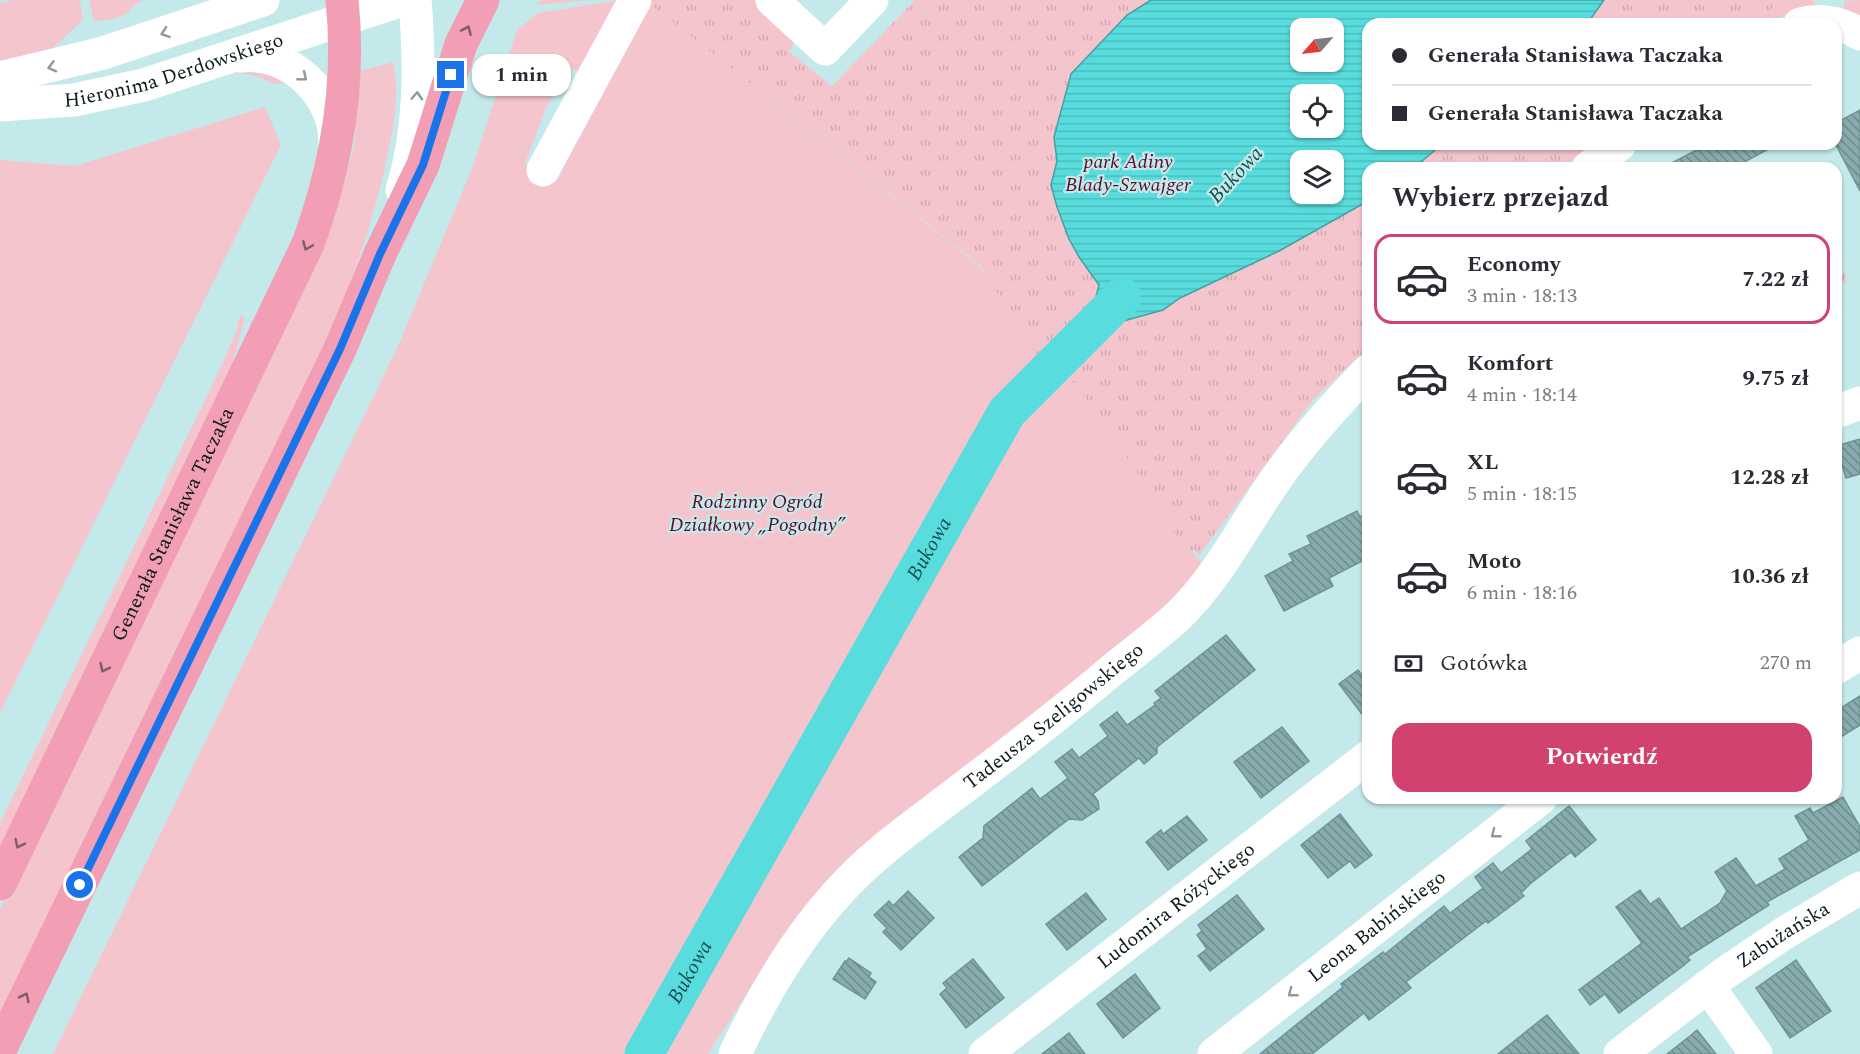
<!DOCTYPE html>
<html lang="pl">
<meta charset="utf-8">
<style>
body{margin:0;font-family:Spectral,serif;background:#f2f2f3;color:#2b2b33;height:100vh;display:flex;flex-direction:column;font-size:22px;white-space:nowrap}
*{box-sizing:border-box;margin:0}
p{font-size:20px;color:#7c7c81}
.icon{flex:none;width:33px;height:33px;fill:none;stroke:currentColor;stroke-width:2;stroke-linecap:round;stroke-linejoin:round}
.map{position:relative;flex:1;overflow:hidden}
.side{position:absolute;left:1362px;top:162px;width:480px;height:642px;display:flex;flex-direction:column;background:#fff;border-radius:18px;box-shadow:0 2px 4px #0004}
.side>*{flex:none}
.banner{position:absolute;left:1362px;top:18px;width:480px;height:132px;border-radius:18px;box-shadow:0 2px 4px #0004;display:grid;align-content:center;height:132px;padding:0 30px;background:#fff}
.needle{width:39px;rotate:242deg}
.buttons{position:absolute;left:1290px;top:18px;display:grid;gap:12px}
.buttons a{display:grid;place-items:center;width:54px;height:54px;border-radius:12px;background:#fff;box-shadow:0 2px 4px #0004;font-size:30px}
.end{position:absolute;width:27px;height:27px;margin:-14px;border:8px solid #1a73e8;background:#fff;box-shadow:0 0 0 3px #fff}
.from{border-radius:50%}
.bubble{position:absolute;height:42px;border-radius:18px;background:#fff;box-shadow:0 2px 4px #0004;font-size:20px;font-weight:700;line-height:42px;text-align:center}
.banner b{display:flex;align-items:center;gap:21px;height:57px;font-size:22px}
.banner b+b{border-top:2px solid #e1e1e2}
.banner i{width:15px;height:15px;background:#2b2b33}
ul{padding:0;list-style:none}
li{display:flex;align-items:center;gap:18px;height:90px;margin:0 12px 9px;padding:0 18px;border:3px solid transparent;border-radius:18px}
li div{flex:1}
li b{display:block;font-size:22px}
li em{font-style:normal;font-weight:700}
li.active{border-color:#d1436e}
li>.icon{width:54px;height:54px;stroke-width:1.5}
h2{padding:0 30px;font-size:27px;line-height:72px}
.pay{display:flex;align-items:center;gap:15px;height:66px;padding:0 30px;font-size:22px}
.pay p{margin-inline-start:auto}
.button{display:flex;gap:12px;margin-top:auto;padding:12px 30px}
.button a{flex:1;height:69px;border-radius:18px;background:#d1436e;color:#fff;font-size:24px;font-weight:700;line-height:69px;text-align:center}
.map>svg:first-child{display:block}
.green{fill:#f5c5cd}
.park{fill:url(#park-tufts);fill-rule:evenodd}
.water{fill:url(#water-rules);stroke:#42a2a3;stroke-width:1.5;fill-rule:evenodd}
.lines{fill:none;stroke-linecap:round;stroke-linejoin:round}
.river{stroke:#59dcde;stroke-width:39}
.building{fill:url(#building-back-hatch);stroke:#709495;stroke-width:1.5}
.minor{stroke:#fff;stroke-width:33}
.major{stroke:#f29eb5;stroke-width:33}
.oneway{stroke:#7e5c68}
.oneway2{stroke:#919898}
.route{stroke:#1a73e8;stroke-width:8}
.labels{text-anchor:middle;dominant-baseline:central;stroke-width:4.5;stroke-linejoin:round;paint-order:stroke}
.street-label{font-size:20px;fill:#0b1a1a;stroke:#c3e9ea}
.park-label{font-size:20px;font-style:italic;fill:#5e0b29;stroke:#c3e9ea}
.water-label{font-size:21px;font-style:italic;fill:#175051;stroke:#c3e9ea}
</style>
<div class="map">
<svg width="1860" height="1054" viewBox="0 0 1860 1054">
<defs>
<pattern id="park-tufts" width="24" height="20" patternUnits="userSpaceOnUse" patternTransform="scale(1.5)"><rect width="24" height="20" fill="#f5c5cd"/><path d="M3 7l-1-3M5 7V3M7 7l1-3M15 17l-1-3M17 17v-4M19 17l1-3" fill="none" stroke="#d1a9af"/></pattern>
<pattern id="water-rules" width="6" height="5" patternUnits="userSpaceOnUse" patternTransform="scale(1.5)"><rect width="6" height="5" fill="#59dcde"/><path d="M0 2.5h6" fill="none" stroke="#4cbcbe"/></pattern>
<pattern id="building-back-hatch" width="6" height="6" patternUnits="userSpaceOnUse" patternTransform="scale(1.5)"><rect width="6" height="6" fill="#88acad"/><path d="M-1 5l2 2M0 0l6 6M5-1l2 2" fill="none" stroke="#6d8b8c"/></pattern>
</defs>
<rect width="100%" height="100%" fill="#c3e9ea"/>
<g class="green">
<polygon points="13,0 80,0 83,20 52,49 0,62 0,3"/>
<path d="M 89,0 L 143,0 C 136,3 133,7 128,12 C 119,20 105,20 94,21 Z"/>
<polygon points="542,0 591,0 536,5"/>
<polygon points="619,0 583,73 571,69 547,106 525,163 556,182 648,2 976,263 1048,348 1051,346 1204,568 1138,631 817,896 756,979 708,1054 53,1054 399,344 473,166 517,30 538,13"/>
<polygon points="688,0 762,0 799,36 779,67"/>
<polygon points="1716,0 1813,0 1818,9 1794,12 1761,24 1679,24"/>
<polygon points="1860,0 1860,18 1843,12 1844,1"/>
<path d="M 393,62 C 400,94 394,126 387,157 C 371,235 342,307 312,379 L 0,1015 L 0,909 L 321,246 L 345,180 L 354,145 L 361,71 Z"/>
<polygon points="250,65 287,82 274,84 257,76 232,72"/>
<polygon points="265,107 281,145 0,713 0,160 75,166"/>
<polygon points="240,315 245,318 228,380 0,850 0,823 217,375 236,332"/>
</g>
<g class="park">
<path d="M 645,0 L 724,0 L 832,86 L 915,0 L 1784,0 L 1750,24 L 1368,24 L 1368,144 L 1593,144 L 1563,168 L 1368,168 L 1368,348 L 1313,400 L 1199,556 L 1194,549 L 1188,555 L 1169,525 L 1173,523 L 1070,378 L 1062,383 L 1044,366 L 980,265 ZM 1300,28 L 1334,28 L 1334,62 L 1300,62 ZM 1300,94 L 1334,94 L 1334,128 L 1300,128 ZM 1300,160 L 1334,160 L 1334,194 L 1300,194 Z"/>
<polygon points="1836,256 1846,276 1844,277 1847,283 1836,286"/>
</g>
<path class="water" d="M 1151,0 L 1604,0 L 1587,24 L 1368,24 L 1368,144 L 1442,144 L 1414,168 L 1368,168 L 1368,201 L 1279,251 L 1180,298 L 1163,310 L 1120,322 L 1108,320 L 1088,335 L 1082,327 L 1091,316 L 1099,285 L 1079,257 L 1069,239 L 1057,207 L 1051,185 L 1057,161 L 1054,137 L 1071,74 L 1127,15 ZM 1300,28 L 1334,28 L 1334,62 L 1300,62 ZM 1300,94 L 1334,94 L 1334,128 L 1300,128 ZM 1300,160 L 1334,160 L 1334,194 L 1300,194 Z"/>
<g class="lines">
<path class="river" id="s1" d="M 644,1054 L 1007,412 L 1122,297"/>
</g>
<g class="building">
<polygon points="1860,110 1860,191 1836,145 1836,123"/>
<polygon points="1708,144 1778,144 1746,161 1750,168 1662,168"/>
<polygon points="1860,439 1860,474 1846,478 1836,446"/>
<polygon points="1357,511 1360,517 1368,513 1368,558 1329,578 1333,586 1284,611 1265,576 1293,561 1289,554 1311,544 1307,536"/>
<polygon points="1226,635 1255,670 1157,747 1157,753 1144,764 1139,758 1093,794 1098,801 1099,809 1082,820 1069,819 982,886 959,857 983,838 984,826 1032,788 1040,799 1068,778 1055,762 1072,749 1079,758 1108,736 1100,725 1117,712 1127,725 1155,705 1154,703 1161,698 1155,691"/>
<polygon points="1358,670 1368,683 1368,722 1339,684"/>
<polygon points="1860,696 1860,725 1836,740 1836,711"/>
<polygon points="1282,727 1309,761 1261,798 1234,762"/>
<polygon points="1843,797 1860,827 1860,850 1767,902 1769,905 1687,957 1690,960 1683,966 1619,1013 1605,994 1590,1005 1579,990 1642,943 1616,907 1640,890 1650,904 1659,898 1681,929 1720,903 1727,891 1715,872 1736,858 1756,886 1785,869 1779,859 1809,840 1795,816 1810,808 1813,813"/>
<polygon points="1569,806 1596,840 1575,857 1571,852 1530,884 1521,893 1524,896 1488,923 1486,921 1406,982 1411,988 1369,1020 1364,1013 1312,1054 1260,1054 1343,987 1341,984 1383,952 1385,954 1444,906 1450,913 1483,888 1475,877 1493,863 1501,873 1532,849 1526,841"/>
<polygon points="1340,814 1372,855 1355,868 1350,861 1328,878 1301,845"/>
<polygon points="1187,816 1207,840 1168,870 1146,842 1161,830 1163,834"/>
<polygon points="908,891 934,918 901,950 883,932 887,928 874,915 889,901 893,906"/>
<polygon points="1086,893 1106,919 1067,950 1046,924"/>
<polygon points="1237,895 1264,929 1210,971 1198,956 1207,949 1197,935 1202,931 1198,925"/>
<polygon points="849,958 871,973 869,977 876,982 865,999 833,979 845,961 846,962"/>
<polygon points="973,959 1004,998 966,1028 940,994 947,988 943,983"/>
<polygon points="1796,960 1831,1011 1790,1038 1756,988"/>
<polygon points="1135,974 1160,1008 1123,1038 1097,1004"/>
<polygon points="1547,1015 1579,1054 1498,1054"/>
<polygon points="1697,1030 1716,1054 1667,1054 1690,1036"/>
<polygon points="1069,1033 1085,1054 1042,1054"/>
</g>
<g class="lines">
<g class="minor">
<polyline points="772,0 825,49 872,0"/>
<path d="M 1800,24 C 1821,18 1841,23 1860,34"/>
<path d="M 240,56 C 290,50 336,95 335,144"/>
<polyline points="0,78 103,53 263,0"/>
<path id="s2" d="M 0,105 L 74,100 L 144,85 L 402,0"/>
<polyline points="1588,168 1620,144"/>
<polyline points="543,170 635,0"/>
<path d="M 402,190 C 421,129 420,63 415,0"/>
<polyline points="1836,412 1860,403"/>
<polyline points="1836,668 1860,653"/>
<polyline points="1708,986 1756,1054"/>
<path id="s3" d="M 735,1054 C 764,992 801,930 849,881 C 881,848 919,822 955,794 C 1008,754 1060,714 1111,671 C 1133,653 1156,636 1177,617 C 1218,578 1244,525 1276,479 C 1304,439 1334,406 1368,371"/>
<path id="s4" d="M 985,1054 L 1368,757"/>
<path id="s5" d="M 1214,1054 L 1541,798"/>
<path id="s6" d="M 1620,1054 L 1725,973 L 1786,932 L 1860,888"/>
</g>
<g class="major">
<path id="s7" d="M 0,884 L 308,244 C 337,165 351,85 342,0"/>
<polyline points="0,1050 340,349 380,254 423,165 461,44 483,0"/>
</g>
</g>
<defs><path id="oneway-chevron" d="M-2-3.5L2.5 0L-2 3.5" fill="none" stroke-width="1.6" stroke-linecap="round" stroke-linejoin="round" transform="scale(1.5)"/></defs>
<g class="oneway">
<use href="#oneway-chevron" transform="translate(467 30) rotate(-66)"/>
<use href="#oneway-chevron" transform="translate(307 246) rotate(113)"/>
<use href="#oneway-chevron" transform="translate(104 668) rotate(116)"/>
<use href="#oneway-chevron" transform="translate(19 844) rotate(116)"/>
<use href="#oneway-chevron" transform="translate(25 997) rotate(-64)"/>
</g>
<g class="oneway2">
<use href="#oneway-chevron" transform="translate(165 33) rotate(161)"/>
<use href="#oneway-chevron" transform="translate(52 67) rotate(166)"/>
<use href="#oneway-chevron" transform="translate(303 77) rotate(39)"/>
<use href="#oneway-chevron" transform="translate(417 96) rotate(-87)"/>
<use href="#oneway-chevron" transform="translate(1495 834) rotate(142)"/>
<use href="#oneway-chevron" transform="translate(1292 993) rotate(142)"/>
</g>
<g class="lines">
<polyline class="route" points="80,885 340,349 380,254 423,165 451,75"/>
</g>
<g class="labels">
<g class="street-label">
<text stroke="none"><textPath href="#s2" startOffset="178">Hieronima Derdowskiego</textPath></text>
<text stroke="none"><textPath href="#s7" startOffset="399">Generała Stanisława Taczaka</textPath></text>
<text stroke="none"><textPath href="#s3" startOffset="471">Tadeusza Szeligowskiego</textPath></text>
<text stroke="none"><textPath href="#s4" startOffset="242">Ludomira Różyckiego</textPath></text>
<text stroke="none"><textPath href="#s5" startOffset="207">Leona Babińskiego</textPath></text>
<text stroke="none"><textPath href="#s6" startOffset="202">Zabużańska</textPath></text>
</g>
<g class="park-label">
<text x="1128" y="162">park Adiny<tspan x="1128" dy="23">Blady-Szwajger</tspan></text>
<text x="757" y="502">Rodzinny Ogród<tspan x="757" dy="23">Działkowy „Pogodny”</tspan></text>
</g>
<g class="water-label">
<text transform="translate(1236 175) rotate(-47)">Bukowa</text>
<text stroke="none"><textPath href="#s1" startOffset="580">Bukowa</textPath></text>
<text stroke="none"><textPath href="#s1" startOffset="94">Bukowa</textPath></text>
</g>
</g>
</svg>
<div class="buttons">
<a><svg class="needle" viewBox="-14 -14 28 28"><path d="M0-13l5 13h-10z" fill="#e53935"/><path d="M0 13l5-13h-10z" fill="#7c7c81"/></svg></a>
<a><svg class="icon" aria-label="locate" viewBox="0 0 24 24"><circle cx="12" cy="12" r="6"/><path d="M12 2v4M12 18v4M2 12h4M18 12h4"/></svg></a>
<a><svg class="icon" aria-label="layers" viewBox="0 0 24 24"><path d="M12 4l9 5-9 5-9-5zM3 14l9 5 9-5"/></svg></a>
</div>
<i class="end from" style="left:80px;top:885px"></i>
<i class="end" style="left:451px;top:75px"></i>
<div class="bubble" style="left:472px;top:54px;width:99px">1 min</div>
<div class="banner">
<b><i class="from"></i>Generała Stanisława Taczaka</b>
<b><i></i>Generała Stanisława Taczaka</b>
</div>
<section class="side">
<h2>Wybierz przejazd</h2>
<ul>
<li class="active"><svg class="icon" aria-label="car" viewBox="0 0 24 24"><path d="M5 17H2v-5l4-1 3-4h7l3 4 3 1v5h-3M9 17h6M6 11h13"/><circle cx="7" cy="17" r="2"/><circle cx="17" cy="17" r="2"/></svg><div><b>Economy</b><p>3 min · 18:13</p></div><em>7.22 zł</em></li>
<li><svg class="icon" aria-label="car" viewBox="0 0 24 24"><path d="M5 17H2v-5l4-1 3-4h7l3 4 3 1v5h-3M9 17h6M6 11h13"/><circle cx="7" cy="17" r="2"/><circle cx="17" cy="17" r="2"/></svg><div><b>Komfort</b><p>4 min · 18:14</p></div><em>9.75 zł</em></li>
<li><svg class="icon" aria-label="car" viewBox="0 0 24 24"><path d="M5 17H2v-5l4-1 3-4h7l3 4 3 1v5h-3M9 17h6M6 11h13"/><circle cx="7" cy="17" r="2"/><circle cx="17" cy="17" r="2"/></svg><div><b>XL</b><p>5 min · 18:15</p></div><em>12.28 zł</em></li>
<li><svg class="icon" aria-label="car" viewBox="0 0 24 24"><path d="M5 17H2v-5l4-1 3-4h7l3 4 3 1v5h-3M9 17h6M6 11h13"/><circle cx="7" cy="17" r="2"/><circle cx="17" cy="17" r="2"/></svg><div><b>Moto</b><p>6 min · 18:16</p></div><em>10.36 zł</em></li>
</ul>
<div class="pay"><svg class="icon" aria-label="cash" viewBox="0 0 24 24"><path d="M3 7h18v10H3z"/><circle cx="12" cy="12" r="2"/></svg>Gotówka<p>270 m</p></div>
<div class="button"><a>Potwierdź</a></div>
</section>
</div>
